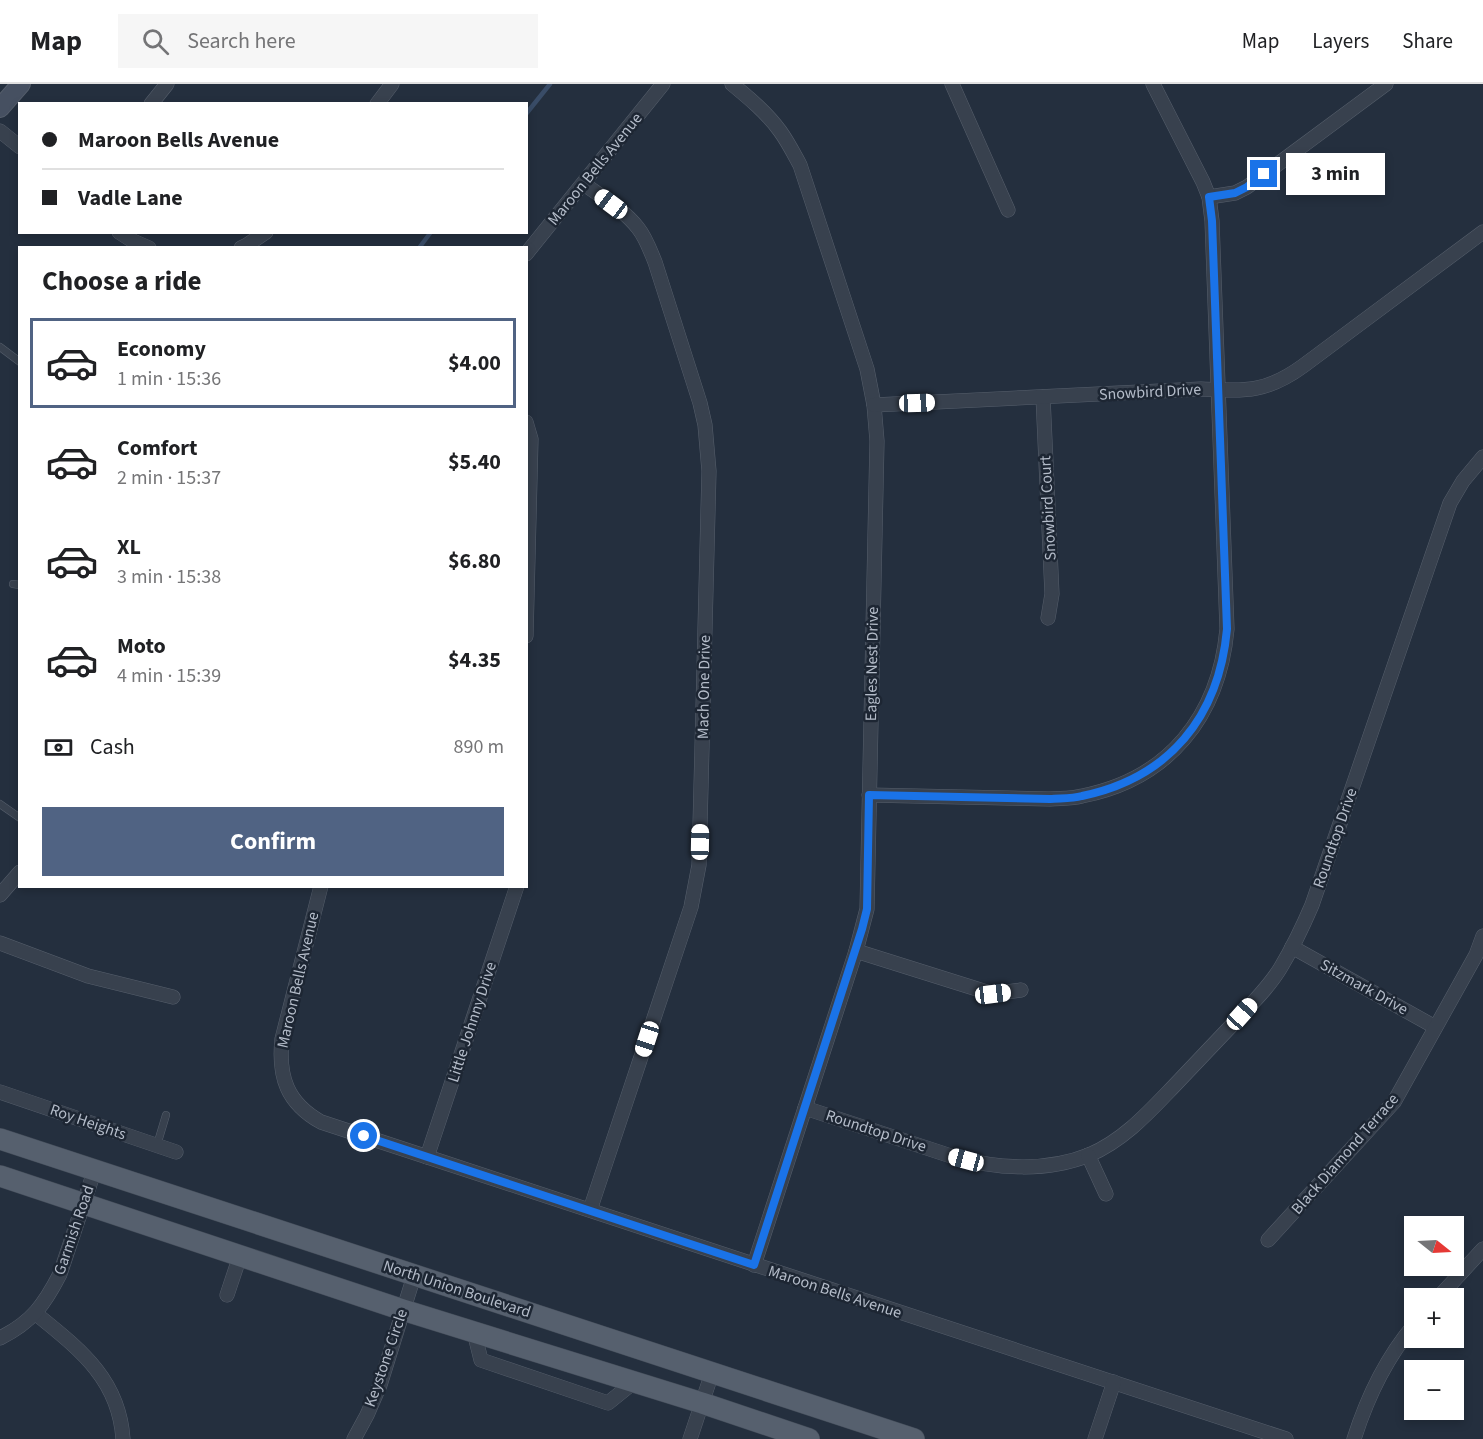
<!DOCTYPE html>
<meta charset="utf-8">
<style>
body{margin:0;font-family:"Source Sans 3",sans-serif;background:#f6f6f6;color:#202124;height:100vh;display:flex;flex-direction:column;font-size:22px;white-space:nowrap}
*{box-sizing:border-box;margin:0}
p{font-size:20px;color:#757577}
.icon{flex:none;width:33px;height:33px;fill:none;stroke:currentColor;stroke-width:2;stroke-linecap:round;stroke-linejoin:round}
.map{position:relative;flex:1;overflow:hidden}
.panel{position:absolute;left:18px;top:162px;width:510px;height:642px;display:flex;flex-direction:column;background:#fff;border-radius:0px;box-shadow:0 3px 9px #0003}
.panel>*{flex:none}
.banner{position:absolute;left:18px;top:18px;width:510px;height:132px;border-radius:0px;box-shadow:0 3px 9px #0003;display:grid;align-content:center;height:132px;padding:0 24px;background:#fff}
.needle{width:39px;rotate:108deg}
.tools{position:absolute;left:1404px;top:1132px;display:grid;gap:12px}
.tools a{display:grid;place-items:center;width:60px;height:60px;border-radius:0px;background:#fff;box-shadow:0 3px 9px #0003;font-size:30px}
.end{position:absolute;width:27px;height:27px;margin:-14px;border:8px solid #1a73e8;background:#fff;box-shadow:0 0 0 3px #fff}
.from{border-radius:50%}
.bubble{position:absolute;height:42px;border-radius:0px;background:#fff;box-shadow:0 3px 9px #0003;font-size:20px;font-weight:700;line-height:42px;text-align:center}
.car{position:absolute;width:18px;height:36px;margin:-18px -9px;border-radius:8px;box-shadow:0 0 4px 2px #0007;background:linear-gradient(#fff 24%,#345 0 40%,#fff 0 76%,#345 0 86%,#fff 0)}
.banner b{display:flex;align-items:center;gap:21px;height:57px;font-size:22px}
.banner b+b{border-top:2px solid #e0e0e0}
.banner i{width:15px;height:15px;background:#202124}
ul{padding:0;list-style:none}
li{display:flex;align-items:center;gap:18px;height:90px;margin:0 12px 9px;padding:0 12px;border:3px solid transparent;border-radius:0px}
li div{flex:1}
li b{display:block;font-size:22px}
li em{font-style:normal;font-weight:700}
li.selected{border-color:#506383}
li>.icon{width:54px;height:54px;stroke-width:1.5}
h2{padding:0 24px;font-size:27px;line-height:72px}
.pay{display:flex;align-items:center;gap:15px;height:66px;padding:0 24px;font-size:22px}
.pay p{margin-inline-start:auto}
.cta{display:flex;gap:12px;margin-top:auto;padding:12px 24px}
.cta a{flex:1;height:69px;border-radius:0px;background:#506383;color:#fff;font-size:24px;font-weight:700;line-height:69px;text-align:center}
header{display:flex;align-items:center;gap:36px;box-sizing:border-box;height:84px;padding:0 30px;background:#fff;border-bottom:2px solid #e0e0e0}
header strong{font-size:28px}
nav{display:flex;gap:33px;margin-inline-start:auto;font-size:21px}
.search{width:420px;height:54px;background:#f6f6f6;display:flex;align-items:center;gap:15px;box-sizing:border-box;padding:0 21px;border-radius:0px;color:#757577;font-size:22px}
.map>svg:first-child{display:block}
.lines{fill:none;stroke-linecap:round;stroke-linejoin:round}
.stream{stroke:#394c67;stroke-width:4.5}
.lane-casing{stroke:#565f6c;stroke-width:8}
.street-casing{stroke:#565f6c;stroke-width:15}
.secondary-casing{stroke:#565f6c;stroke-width:20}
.primary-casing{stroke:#414a57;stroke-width:22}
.lane{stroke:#38414e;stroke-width:7}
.street{stroke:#38414e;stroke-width:14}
.secondary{stroke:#465061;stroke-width:18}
.primary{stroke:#56606e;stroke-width:21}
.route{stroke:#1a73e8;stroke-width:8}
.labels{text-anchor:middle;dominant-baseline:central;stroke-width:5;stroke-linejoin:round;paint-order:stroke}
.street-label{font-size:16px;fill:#b4bcc9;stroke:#1d2633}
</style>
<header>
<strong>Map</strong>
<div class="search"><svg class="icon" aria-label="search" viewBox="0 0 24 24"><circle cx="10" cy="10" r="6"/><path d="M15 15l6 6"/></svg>Search here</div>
<nav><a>Map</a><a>Layers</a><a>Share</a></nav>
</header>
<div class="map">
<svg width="1483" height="1355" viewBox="0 0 1483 1355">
<rect width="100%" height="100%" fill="#242f3e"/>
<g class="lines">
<g class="stream">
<polyline points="526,30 550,0"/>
<polyline points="419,164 431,148"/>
</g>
<defs>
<g id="lane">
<polyline points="0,263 20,278"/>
<polyline points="13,500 20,501"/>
<polyline points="0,720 20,734"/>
<polyline points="157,1061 166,1031"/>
</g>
<g id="street">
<path d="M 732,0 C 749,14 767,29 780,47 C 788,58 794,70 800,81 L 867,285 L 874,321 L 877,357 L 867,825 L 856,867 L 754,1181"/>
<polyline points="952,0 1008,126"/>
<polyline points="151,20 167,0"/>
<polyline points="377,20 392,0"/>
<polyline points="0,47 20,63"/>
<path d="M 584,100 C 602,113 624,126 638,144 C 646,154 650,166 655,178 L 700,319 L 705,341 L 709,387 L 699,781 L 691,823 L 590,1126"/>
<polyline points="1209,113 1235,109 1247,103 1386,0"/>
<polyline points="119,148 133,157 149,164"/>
<polyline points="241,164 247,161 266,148"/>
<polyline points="526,170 663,0"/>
<polyline points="1043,313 1052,510 1048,534"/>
<path d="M 874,321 L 1201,305 C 1245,307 1266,309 1303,282 L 1483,148"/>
<polyline points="526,338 531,355 526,552"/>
<path d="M 869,711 L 1050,715 C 1060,714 1071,715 1082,712 C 1169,695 1219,632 1227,545 L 1212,137 L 1209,113 L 1203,98 L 1153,0"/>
<path d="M 321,802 L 282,955 C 278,993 287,1019 321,1038 L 1286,1355"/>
<polyline points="0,811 20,788"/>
<polyline points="0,859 88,892 173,913"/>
<polyline points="1292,863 1435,943"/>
<polyline points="856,867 993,910 1021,906"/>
<polyline points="0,1008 176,1068"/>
<path d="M 805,1024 L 954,1073 C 998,1085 1047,1088 1089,1071 C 1124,1056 1149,1028 1174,1002 C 1193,982 1212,962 1231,942 C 1248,923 1268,905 1281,883 C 1293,863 1303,842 1312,821 L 1450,419 L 1463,397 L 1483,373"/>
<polyline points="1088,1071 1106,1110"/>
<polyline points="427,1073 517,802"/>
<polyline points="1268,1156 1394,1018 1476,871 1483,852"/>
<polyline points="227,1211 240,1172"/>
<polyline points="1437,1215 1483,1165"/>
<path d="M 35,1229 C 78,1264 119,1294 123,1355"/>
<polyline points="474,1248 481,1276 608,1319 634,1298"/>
<path d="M 0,1254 C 32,1238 44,1221 60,1190 L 95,1085"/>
<polyline points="354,1355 367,1331 380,1301 414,1192"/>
<polyline points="690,1355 712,1289"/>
<polyline points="1095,1355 1114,1298"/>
<path d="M 1354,1355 C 1367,1314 1387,1273 1414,1241"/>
</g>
<polyline id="secondary" points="0,24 21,0"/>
<g id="primary">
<polyline points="0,1055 914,1355"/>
<polyline points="0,1092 403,1226 702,1319 809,1355"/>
</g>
</defs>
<use href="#lane" class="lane-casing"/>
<use href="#street" class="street-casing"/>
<use href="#secondary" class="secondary-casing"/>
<use href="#primary" class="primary-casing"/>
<use href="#lane" class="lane"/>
<use href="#street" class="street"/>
<use href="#secondary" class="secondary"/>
<use href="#primary" class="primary"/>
</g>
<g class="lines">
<path class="route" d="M 364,1052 L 754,1181 L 862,845 L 867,825 L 869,711 L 1050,715 C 1060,714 1071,715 1082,712 C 1169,694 1219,633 1227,545 L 1212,137 L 1209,113 L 1235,109 L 1247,103 L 1264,90"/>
</g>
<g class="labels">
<g class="street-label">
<text transform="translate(595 85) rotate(-51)">Maroon Bells Avenue</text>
<text transform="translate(1150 308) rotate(-3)">Snowbird Drive</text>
<text transform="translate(1048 424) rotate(-93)">Snowbird Court</text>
<text transform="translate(872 580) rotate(-89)">Eagles Nest Drive</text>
<text transform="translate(704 603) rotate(-89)">Mach One Drive</text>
<text transform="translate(1335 754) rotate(-71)">Roundtop Drive</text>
<text transform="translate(298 896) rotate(-77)">Maroon Bells Avenue</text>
<text transform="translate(1364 903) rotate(29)">Sitzmark Drive</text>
<text transform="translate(472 938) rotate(-72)">Little Johnny Drive</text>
<text transform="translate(88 1038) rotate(19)">Roy Heights</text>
<text transform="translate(876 1047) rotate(18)">Roundtop Drive</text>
<text transform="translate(1345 1070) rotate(-49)">Black Diamond Terrace</text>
<text transform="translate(74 1146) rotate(-71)">Garmish Road</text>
<text transform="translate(457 1205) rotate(18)">North Union Boulevard</text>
<text transform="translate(835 1208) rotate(18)">Maroon Bells Avenue</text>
<text transform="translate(386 1274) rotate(-71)">Keystone Circle</text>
</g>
</g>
</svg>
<div class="tools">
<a><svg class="needle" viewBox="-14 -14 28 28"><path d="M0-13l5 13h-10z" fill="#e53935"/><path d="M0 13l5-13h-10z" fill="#757577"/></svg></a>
<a>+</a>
<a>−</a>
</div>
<i class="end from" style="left:364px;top:1052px"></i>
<i class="end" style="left:1264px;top:90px"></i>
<div class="bubble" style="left:1286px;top:69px;width:99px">3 min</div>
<i class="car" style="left:611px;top:120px;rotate:307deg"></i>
<i class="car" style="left:917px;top:319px;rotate:88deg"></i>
<i class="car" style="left:700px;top:758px;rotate:1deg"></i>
<i class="car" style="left:993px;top:910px;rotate:83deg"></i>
<i class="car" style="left:1242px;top:930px;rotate:42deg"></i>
<i class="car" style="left:647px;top:955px;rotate:198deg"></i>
<i class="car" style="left:966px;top:1076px;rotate:285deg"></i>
<div class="banner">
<b><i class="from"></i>Maroon Bells Avenue</b>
<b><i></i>Vadle Lane</b>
</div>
<section class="panel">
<h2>Choose a ride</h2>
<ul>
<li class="selected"><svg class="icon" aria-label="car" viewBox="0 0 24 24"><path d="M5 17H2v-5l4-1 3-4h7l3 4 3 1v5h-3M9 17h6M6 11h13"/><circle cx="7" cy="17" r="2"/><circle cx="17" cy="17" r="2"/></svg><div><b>Economy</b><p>1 min · 15:36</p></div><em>$4.00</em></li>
<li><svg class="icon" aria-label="car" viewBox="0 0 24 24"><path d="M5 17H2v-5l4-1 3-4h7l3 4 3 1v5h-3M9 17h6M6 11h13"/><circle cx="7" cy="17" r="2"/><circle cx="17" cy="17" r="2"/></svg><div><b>Comfort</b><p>2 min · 15:37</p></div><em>$5.40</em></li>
<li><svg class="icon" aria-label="car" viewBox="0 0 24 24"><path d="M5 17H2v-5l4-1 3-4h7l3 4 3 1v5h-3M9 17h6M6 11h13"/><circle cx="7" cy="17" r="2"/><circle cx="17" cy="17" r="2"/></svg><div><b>XL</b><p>3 min · 15:38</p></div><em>$6.80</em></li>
<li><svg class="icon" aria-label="car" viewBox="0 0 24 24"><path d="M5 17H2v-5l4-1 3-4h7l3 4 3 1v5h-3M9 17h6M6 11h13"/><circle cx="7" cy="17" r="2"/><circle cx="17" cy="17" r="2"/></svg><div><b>Moto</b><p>4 min · 15:39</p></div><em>$4.35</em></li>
</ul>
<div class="pay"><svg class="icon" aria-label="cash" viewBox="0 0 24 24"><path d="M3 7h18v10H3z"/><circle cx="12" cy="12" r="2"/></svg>Cash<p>890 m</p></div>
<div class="cta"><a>Confirm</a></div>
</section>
</div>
